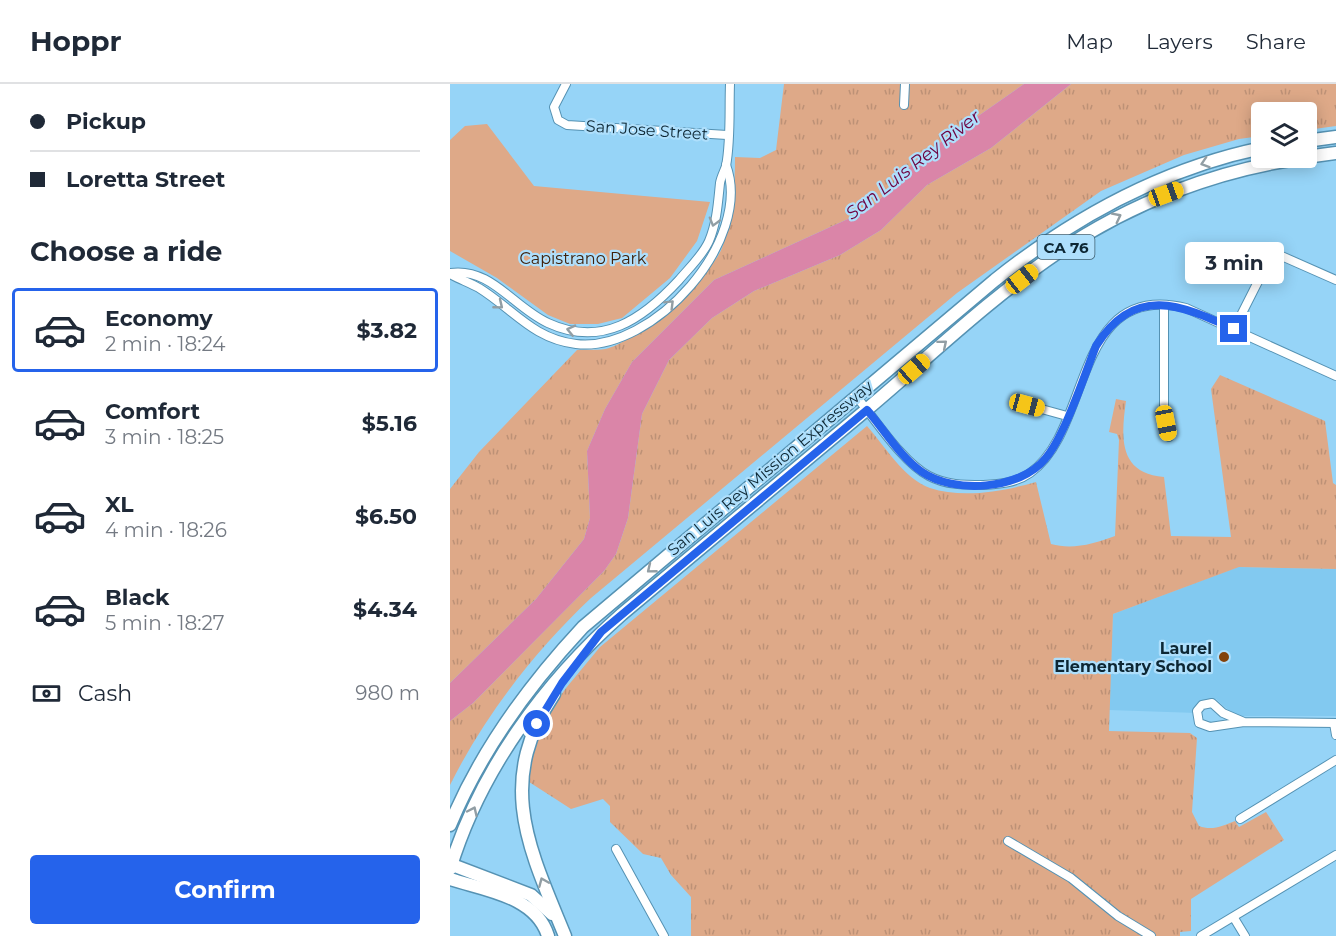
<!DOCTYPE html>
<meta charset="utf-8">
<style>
body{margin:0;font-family:Montserrat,sans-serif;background:#f6f6f7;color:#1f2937;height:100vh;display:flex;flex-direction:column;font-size:22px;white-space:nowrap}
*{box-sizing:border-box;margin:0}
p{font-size:20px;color:#747a83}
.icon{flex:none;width:33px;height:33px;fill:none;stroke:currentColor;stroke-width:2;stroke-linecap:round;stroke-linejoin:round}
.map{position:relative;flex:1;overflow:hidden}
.side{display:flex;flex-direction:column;background:#fff;width:450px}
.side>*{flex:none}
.top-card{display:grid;align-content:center;height:132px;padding:0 30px;background:#fff}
.fabs{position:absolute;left:801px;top:18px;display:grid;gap:12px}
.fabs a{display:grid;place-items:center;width:66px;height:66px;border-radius:6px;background:#fff;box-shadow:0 3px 15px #0003;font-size:30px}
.end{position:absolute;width:27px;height:27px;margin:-14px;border:8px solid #2563eb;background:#fff;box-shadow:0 0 0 3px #fff}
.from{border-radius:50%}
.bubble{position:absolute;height:42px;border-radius:6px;background:#fff;box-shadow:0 3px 15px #0003;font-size:20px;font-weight:700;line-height:42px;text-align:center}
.car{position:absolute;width:18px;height:36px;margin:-18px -9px;border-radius:8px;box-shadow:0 0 4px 2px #0007;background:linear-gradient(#f5c518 24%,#345 0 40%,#f5c518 0 76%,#345 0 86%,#f5c518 0)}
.top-card b{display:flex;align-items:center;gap:21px;height:57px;font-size:22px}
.top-card b+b{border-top:2px solid #e0e1e3}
.top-card i{width:15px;height:15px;background:#1f2937}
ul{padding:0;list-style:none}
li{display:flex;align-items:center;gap:18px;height:84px;margin:0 12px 9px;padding:0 18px;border:3px solid transparent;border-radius:6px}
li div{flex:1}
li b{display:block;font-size:22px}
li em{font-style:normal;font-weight:700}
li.selected{border-color:#2563eb}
li>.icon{width:54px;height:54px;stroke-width:1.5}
h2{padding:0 30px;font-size:27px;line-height:72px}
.pay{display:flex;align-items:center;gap:15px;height:66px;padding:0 30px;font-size:22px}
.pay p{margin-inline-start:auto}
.cta{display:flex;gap:12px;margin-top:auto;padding:12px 30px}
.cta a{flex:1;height:69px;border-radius:6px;background:#2563eb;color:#fff;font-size:24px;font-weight:700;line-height:69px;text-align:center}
header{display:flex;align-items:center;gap:36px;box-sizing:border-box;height:84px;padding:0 30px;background:#fff;border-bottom:2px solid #e0e1e3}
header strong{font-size:28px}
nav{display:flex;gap:33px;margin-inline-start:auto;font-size:21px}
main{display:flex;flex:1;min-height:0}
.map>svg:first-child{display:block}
.built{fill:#82c9f0}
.grass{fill:url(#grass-tufts)}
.park{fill:#dea988}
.water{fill:#da85a8}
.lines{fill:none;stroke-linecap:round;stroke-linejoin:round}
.minor-casing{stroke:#5592b3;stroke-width:10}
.highway-casing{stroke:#5592b3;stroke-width:15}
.minor{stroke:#fff;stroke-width:8}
.highway{stroke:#fff;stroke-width:12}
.oneway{stroke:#929ea4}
.route{stroke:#2563eb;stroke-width:8}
.poi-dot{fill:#83420b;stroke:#aedffc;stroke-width:2}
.labels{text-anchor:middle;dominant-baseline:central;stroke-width:4.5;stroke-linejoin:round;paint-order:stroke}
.shield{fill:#aedffc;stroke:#3d5e70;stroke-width:1.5}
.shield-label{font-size:15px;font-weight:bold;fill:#0d2734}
.street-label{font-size:16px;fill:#0d2734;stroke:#aedffc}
.park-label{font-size:16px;fill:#3f210b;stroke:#aedffc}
.poi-label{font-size:16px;font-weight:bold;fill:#0d2734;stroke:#aedffc;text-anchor:end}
.water-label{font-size:18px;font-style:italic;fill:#6d0340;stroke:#aedffc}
</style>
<header>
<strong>Hoppr</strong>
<nav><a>Map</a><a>Layers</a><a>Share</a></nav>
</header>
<main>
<section class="side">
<div class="top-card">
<b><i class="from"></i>Pickup</b>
<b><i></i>Loretta Street</b>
</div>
<h2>Choose a ride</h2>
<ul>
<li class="selected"><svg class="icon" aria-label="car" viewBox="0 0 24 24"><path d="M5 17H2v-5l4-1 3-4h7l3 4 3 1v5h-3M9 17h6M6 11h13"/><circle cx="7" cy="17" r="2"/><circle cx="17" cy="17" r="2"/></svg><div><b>Economy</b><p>2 min · 18:24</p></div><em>$3.82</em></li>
<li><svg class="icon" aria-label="car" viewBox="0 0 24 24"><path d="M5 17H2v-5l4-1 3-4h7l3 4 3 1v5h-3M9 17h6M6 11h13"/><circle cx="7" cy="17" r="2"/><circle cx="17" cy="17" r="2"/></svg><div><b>Comfort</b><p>3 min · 18:25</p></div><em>$5.16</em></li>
<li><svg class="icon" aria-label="car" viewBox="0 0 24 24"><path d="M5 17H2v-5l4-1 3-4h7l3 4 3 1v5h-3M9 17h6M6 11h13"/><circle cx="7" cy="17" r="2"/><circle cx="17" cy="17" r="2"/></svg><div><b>XL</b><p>4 min · 18:26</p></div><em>$6.50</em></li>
<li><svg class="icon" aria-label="car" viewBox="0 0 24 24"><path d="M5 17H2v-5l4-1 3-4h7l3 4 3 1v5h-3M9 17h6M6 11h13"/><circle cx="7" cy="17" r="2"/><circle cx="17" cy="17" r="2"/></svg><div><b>Black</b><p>5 min · 18:27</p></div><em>$4.34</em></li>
</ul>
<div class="pay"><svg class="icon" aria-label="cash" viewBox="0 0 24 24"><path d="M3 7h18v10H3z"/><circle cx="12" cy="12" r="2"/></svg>Cash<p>980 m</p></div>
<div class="cta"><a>Confirm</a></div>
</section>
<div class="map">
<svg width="886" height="852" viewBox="0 0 886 852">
<defs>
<pattern id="grass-tufts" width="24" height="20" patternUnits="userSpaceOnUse" patternTransform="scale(1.5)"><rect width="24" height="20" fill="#dea988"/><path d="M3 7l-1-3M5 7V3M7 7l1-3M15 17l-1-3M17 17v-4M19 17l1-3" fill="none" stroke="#bd9176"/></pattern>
</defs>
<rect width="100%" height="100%" fill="#96d4f7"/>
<polygon class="built" points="788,483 886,485 886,632 785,632 766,615 753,618 747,629 659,626 663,530"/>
<g class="grass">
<path d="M 334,0 L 574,0 L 468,74 L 422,124 L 264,196 L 182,278 L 155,325 L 137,367 L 140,434 L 134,455 L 86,515 L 0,599 L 0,405 L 29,368 L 127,266 C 137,265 150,267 159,264 C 189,255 261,192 272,164 C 283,134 285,105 285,73 L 310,74 L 326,66 Z"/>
<path d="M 621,0 L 886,0 L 886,42 L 857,46 L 856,28 L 812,28 L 811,52 L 789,55 L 734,71 L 651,107 L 507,209 L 141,514 C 84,568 35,631 0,701 L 0,637 L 23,619 L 154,487 L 166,470 L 178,434 L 192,330 L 219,276 L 262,234 L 304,207 L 390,171 L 431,146 L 477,101 L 541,64 Z"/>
<path d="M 770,291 L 875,337 L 883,399 L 886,401 L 886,485 L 789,483 L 663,530 L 659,647 L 740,649 L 747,654 L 742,728 L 749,742 C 762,747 773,742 785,737 L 789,743 L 816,728 L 834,756 L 741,815 L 741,847 L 730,848 L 730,852 L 241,852 L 241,813 L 221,791 L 211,774 L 193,770 L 160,738 L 160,722 L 153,715 L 121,725 L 76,696 L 88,644 L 116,604 L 150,563 L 417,342 C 434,361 454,395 480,404 C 513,415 554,407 586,398 L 601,460 C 622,466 644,460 665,452 L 669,356 L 667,350 L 659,348 L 666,315 L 676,317 C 671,353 668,389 714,393 L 721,452 L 781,453 L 761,305 Z"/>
</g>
<polygon class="park" points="37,40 84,102 260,118 247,157 220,194 172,234 148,240 120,240 98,231 47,194 0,167 0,56 15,42"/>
<polygon class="water" points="574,0 621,0 541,64 477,101 431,146 390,171 304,207 262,234 219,276 192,330 178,434 166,470 154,487 23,619 0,637 0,599 86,515 134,455 140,434 137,367 155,325 182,278 264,196 422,124 468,74"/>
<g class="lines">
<defs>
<g id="minor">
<polyline points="116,0 104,23 108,36 117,41 277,51"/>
<polyline points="454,21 455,0"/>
<path d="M 0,189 C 41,183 63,223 98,239 C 152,264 193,235 229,196 C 239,184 253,171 259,157 C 267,138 268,118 270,99 C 271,93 274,88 276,82 C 281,56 279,26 280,0"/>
<path d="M 0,190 C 9,195 20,199 29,204 C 63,225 83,255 126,260 C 203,269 304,156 276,81"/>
<polyline points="714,221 714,324 719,353"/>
<polyline points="784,245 822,170 827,170 886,196"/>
<path d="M 406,312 C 425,335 453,379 479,392 C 496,401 514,401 533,401 C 549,400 566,399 580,389 C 643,345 622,196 736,224 L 886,292"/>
<polyline points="577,321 617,332"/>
<polyline points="794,638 773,629 762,619 752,621 747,627 749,639 760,643 794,638 886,639"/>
<polyline points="884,639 886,651"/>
<polyline points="790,735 886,676"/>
<polyline points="558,757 621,794 668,832 701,852"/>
<polyline points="166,765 214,852"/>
<polyline points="784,834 795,852"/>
<polyline points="751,852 886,771"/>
</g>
<g id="highway">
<polyline points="856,57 886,53"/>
<polyline points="856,73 886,69"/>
<path d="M 104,610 C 45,699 79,764 115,852"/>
<path d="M 0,741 C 31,666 78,602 133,543 L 545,196 C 624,133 711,85 812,64"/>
<polyline points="0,780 81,811 102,830"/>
<path d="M 0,785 C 30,686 95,598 172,530 C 253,462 334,395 415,327 C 478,274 539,215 607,169 C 681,119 766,86 854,74"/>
<path d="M 0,795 C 34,806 86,812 98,852"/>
</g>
</defs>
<use href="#minor" class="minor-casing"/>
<use href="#highway" class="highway-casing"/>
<use href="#minor" class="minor"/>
<use href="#highway" class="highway"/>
</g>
<defs><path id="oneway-chevron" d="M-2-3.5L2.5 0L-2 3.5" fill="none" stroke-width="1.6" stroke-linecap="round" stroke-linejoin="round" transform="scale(1.5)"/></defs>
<g class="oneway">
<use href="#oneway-chevron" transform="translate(755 79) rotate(162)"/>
<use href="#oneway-chevron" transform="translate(667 133) rotate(-27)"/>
<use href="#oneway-chevron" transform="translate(264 138) rotate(106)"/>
<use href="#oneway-chevron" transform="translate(220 220) rotate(-45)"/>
<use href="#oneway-chevron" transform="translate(49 221) rotate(39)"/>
<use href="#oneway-chevron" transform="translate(121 246) rotate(-167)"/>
<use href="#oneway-chevron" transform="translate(493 260) rotate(-40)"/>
<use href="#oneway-chevron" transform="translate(201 485) rotate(141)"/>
<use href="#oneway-chevron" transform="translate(23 727) rotate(-65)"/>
<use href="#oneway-chevron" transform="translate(93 798) rotate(-113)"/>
</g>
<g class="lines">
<path class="route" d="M 87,640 L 112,599 L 151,548 L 417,326 C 434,345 450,373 472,388 C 504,410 570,406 595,375 C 615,352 634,292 646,262 C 685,200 731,221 784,245"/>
</g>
<circle class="poi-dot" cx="774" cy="573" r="6"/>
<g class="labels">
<rect class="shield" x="587.5" y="151" width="57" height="24" rx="4.5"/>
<g class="shield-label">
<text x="616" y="163">CA 76</text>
</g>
<g class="street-label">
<text transform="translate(197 46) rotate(4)">San Jose Street</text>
<text transform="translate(320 384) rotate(-40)">San Luis Rey Mission Expressway</text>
</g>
<g class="park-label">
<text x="133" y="174">Capistrano Park</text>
</g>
<g class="poi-label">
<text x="762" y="564">Laurel<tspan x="762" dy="18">Elementary School</tspan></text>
</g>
<g class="water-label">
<text transform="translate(463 81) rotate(-38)">San Luis Rey River</text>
</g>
</g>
</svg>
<div class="fabs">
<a><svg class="icon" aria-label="layers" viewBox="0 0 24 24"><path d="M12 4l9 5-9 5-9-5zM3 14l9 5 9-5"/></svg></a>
</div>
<i class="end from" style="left:87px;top:640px"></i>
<i class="end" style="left:784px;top:245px"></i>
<div class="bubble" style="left:735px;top:158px;width:99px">3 min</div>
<i class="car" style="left:716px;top:110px;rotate:70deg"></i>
<i class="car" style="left:572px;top:195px;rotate:52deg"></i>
<i class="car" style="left:464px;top:285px;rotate:49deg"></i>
<i class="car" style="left:577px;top:321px;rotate:105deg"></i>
<i class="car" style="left:716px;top:339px;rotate:169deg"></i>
</div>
</main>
